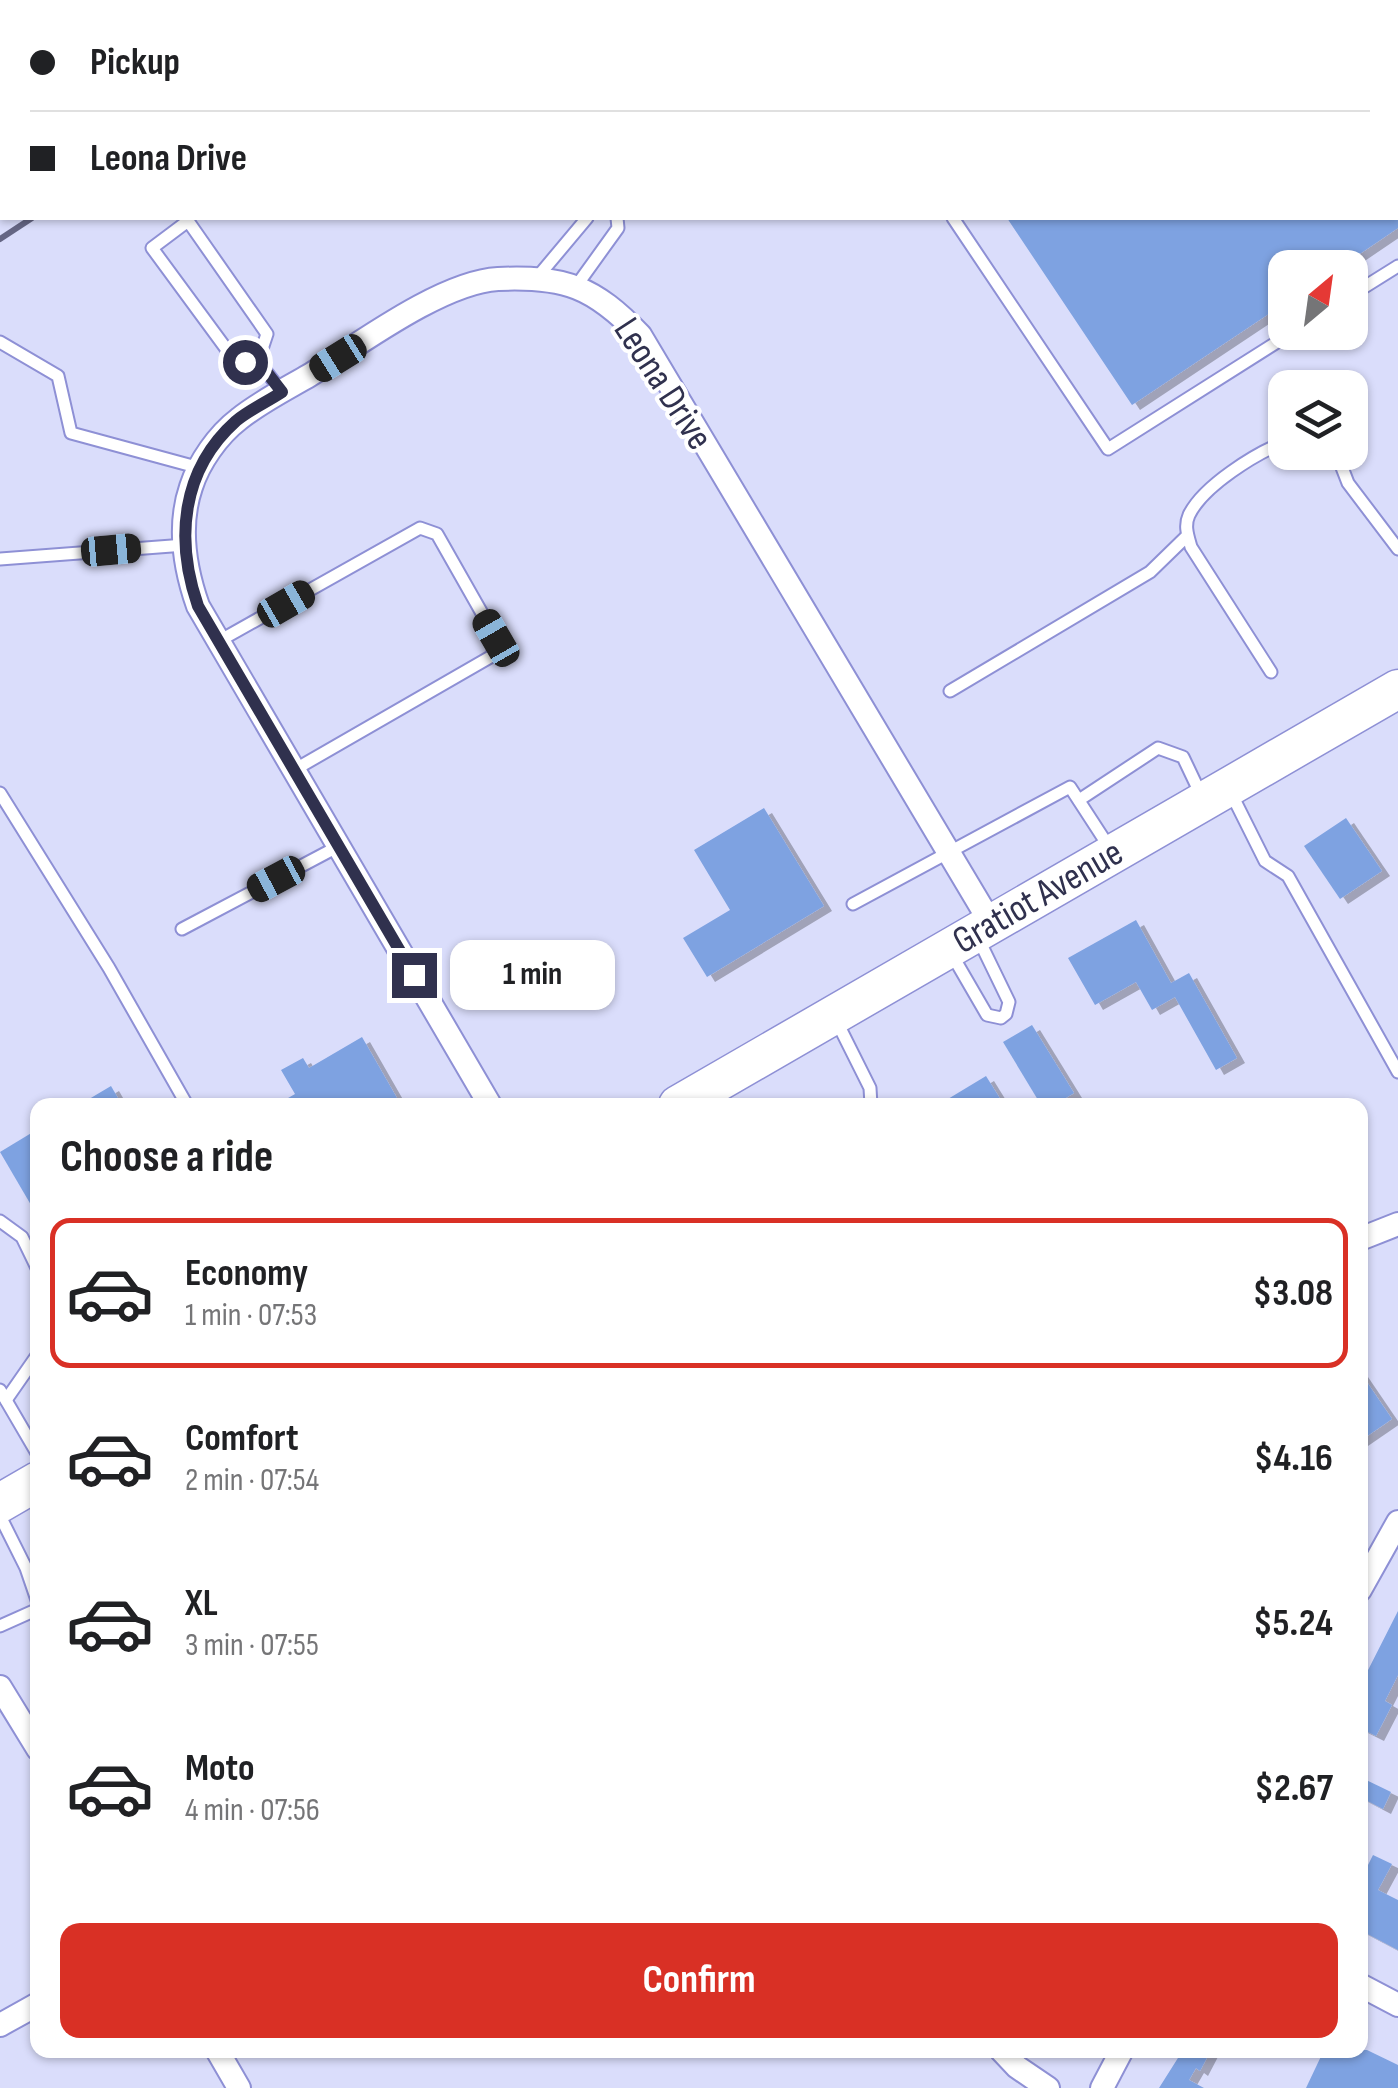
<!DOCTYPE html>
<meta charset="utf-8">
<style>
body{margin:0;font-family:"Sofia Sans Condensed",sans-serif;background:#f6f6f6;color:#202124;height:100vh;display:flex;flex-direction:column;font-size:38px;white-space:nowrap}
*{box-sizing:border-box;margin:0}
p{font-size:32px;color:#757577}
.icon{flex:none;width:55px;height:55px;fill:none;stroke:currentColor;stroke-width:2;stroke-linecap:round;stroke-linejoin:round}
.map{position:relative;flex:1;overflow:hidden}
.side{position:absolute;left:30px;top:1098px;width:1338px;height:960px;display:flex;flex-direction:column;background:#fff;border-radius:20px;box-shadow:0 2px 8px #0004}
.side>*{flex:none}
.hud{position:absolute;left:0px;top:0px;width:1400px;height:220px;box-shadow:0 2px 8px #0004;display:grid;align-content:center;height:220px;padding:0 30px;background:#fff}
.needle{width:65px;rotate:29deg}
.controls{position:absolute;left:1268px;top:250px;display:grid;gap:20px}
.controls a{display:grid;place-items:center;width:100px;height:100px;border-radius:20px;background:#fff;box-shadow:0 2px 8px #0004;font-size:50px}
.end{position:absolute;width:45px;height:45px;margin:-22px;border:12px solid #30314e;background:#fff;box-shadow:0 0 0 5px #fff}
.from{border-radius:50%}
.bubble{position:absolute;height:70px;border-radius:20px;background:#fff;box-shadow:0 2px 8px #0004;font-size:32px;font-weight:700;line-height:70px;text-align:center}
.car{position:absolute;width:30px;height:60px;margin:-30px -15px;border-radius:12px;box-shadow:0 0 8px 2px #0007;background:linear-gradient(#222 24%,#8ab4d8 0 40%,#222 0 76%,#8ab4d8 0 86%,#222 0)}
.hud b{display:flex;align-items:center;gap:35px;height:95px;font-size:38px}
.hud b+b{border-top:2px solid #e0e0e0}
.hud i{width:25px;height:25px;background:#202124}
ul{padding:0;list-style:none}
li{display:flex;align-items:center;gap:30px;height:150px;margin:0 20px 15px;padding:0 10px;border:5px solid transparent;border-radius:20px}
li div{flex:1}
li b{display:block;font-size:38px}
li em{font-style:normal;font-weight:700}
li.current{border-color:#d93025}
li>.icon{width:90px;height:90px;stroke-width:1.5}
h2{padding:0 30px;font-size:45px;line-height:120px}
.primary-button{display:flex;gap:20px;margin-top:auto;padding:20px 30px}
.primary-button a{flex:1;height:115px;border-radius:20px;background:#d93025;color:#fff;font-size:40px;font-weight:700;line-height:115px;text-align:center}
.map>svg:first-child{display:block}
.built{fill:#cccdee}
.building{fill:#7ea2e1;filter:url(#shadow)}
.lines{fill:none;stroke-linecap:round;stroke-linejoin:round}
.lane-casing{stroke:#8e90d5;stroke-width:15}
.street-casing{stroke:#8e90d5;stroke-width:26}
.primary-casing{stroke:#8e90d5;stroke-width:41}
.lane{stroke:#fff;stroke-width:11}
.street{stroke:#fff;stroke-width:22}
.primary{stroke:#fff;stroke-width:38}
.rail{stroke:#656684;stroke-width:6}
.route{stroke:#30314e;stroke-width:12}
.labels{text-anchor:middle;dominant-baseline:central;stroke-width:8;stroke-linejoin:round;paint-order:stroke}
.street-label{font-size:38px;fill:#30314e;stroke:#fff}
</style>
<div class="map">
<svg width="1398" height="2088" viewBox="0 0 1398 2088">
<defs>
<filter id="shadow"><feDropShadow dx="8" dy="5" stdDeviation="0" flood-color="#0004"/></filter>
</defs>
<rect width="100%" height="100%" fill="#daddfb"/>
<polygon class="built" points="0,0 323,0 2,2 0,215"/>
<g class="building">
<polygon points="1007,218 1398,218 1398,228 1339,268 1285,268 1285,303 1132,405"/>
<polygon points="764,808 824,906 707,977 683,938 730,910 694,850"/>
<polygon points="1346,818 1382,871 1340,899 1304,846"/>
<polygon points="1136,920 1171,983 1189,973 1237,1058 1216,1070 1175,997 1152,1010 1136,982 1095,1005 1068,958"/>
<polygon points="1032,1025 1074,1093 1054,1105 1041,1105 1003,1042"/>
<polygon points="362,1037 401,1105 276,1105 295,1094 281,1070 303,1058 309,1068"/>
<polygon points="986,1076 1004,1105 938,1105"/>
<polygon points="111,1086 122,1105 79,1105"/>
<polygon points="38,1129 38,1217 0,1152"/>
<polygon points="1360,1372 1392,1419 1360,1441"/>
<polygon points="1398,1611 1398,1675 1385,1701 1392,1705 1376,1736 1360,1728 1360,1694 1368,1680 1364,1678"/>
<polygon points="1360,1777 1391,1792 1383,1809 1360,1797"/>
<polygon points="1373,1855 1392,1864 1378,1890 1398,1900 1398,1950 1360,1930 1360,1881"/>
<polygon points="1183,2050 1211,2050 1200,2071 1196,2068 1189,2080 1204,2088 1159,2088"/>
<polygon points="1324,2050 1367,2050 1398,2065 1398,2088 1306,2088"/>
</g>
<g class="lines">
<defs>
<g id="lane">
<polyline points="806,0 808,2"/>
<polyline points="1309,0 1311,2"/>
<polyline points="1391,0 1393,2"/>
<polyline points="1398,9 1398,10"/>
<polyline points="953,218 1108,449 1293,332"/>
<polyline points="535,280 587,218"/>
<polyline points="577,285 618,228 617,218"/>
<polyline points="1350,296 1398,266"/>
<polyline points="0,342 58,376 71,433 200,468"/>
<polyline points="258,361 245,362 230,354 152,248 188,221 267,334 258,361 282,392"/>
<polyline points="1336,452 1348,483 1398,549"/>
<polyline points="0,559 185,545"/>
<polyline points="219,641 420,528 437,534 496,638 492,656 294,770"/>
<path d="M 1271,672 L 1191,547 C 1188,536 1184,526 1189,515 C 1203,486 1256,453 1285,442"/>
<polyline points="950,691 1150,572 1187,536"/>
<polyline points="1230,791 1265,861 1288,876 1398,1072"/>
<polyline points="0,793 109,968 187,1105"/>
<polyline points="1079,800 1158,748 1183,757 1202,797"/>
<polyline points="853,904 1070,787 1111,850"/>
<polyline points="182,929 339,846"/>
<polyline points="951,953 987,1015 1001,1018 1006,1014 1009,1002 978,938"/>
<polyline points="835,1018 870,1088 871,1105"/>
<polyline points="0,1221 22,1237 38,1270"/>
<polyline points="0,1390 38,1455"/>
<polyline points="6,1400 38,1354"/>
<polyline points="0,1516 26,1568 38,1603"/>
<polyline points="0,1626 38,1609"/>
</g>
<g id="street">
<polyline points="1213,2 1217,0"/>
<path d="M 490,1105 L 198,606 C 185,569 178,525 191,487 C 199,462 218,435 239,419 C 260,402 286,389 310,375 C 358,345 442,282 498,279 C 565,276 594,287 640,335 L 992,925"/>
<polyline points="1360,1239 1398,1224"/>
<polyline points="1360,1590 1398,1522"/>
<polyline points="0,1687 38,1749"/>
<polyline points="1360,1985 1398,2005"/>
<polyline points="0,2025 38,2004"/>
<polyline points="217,2050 239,2088"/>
<polyline points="1001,2050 1017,2067 1048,2088"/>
<polyline points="1102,2088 1122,2050"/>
</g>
<g id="primary">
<polyline points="678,1105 1398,689"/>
<polyline points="0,1503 38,1481"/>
</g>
</defs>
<use href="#lane" class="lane-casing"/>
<use href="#street" class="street-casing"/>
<use href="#primary" class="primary-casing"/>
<use href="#lane" class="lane"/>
<use href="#street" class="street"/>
<use href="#primary" class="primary"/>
<g class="rail">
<polyline points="357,2 361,0"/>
<polyline points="0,239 32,218"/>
</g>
</g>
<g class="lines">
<path class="route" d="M 245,362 L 258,361 L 282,392 C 267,402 249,410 236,421 C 181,470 175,540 198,606 L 414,975"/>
</g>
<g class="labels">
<g class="street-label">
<text transform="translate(663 384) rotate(57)">Leona Drive</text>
<text transform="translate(1038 897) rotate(-30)">Gratiot Avenue</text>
</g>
</g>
</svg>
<div class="controls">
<a><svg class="needle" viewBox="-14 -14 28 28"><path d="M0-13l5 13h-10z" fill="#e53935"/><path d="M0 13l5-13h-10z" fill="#757577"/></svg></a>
<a><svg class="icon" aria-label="layers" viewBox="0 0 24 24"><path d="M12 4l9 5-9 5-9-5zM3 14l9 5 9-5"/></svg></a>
</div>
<i class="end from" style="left:245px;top:362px"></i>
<i class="end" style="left:414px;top:975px"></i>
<div class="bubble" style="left:450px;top:940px;width:165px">1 min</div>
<i class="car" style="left:338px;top:358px;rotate:238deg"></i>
<i class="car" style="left:111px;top:550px;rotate:85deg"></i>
<i class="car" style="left:286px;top:604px;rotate:60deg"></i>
<i class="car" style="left:496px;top:638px;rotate:330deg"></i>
<i class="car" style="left:276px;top:879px;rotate:242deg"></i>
<div class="hud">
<b><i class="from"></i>Pickup</b>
<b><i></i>Leona Drive</b>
</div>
<section class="side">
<h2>Choose a ride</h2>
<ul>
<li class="current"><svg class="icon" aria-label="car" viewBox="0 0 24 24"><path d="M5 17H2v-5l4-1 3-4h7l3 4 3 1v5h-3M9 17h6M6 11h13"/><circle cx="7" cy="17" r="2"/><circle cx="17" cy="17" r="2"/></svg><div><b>Economy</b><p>1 min · 07:53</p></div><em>$3.08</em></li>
<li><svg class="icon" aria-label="car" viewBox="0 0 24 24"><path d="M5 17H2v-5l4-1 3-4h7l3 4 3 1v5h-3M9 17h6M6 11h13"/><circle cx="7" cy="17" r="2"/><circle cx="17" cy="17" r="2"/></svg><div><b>Comfort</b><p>2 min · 07:54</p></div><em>$4.16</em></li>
<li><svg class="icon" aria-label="car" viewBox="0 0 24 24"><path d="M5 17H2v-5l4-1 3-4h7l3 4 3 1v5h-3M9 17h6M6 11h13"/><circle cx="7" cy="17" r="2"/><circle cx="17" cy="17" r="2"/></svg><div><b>XL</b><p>3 min · 07:55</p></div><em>$5.24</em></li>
<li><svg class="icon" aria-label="car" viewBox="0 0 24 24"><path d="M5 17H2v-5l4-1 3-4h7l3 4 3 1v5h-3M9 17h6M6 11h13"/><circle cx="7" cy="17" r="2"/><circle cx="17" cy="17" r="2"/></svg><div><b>Moto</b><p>4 min · 07:56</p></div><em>$2.67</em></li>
</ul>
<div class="primary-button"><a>Confirm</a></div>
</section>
</div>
